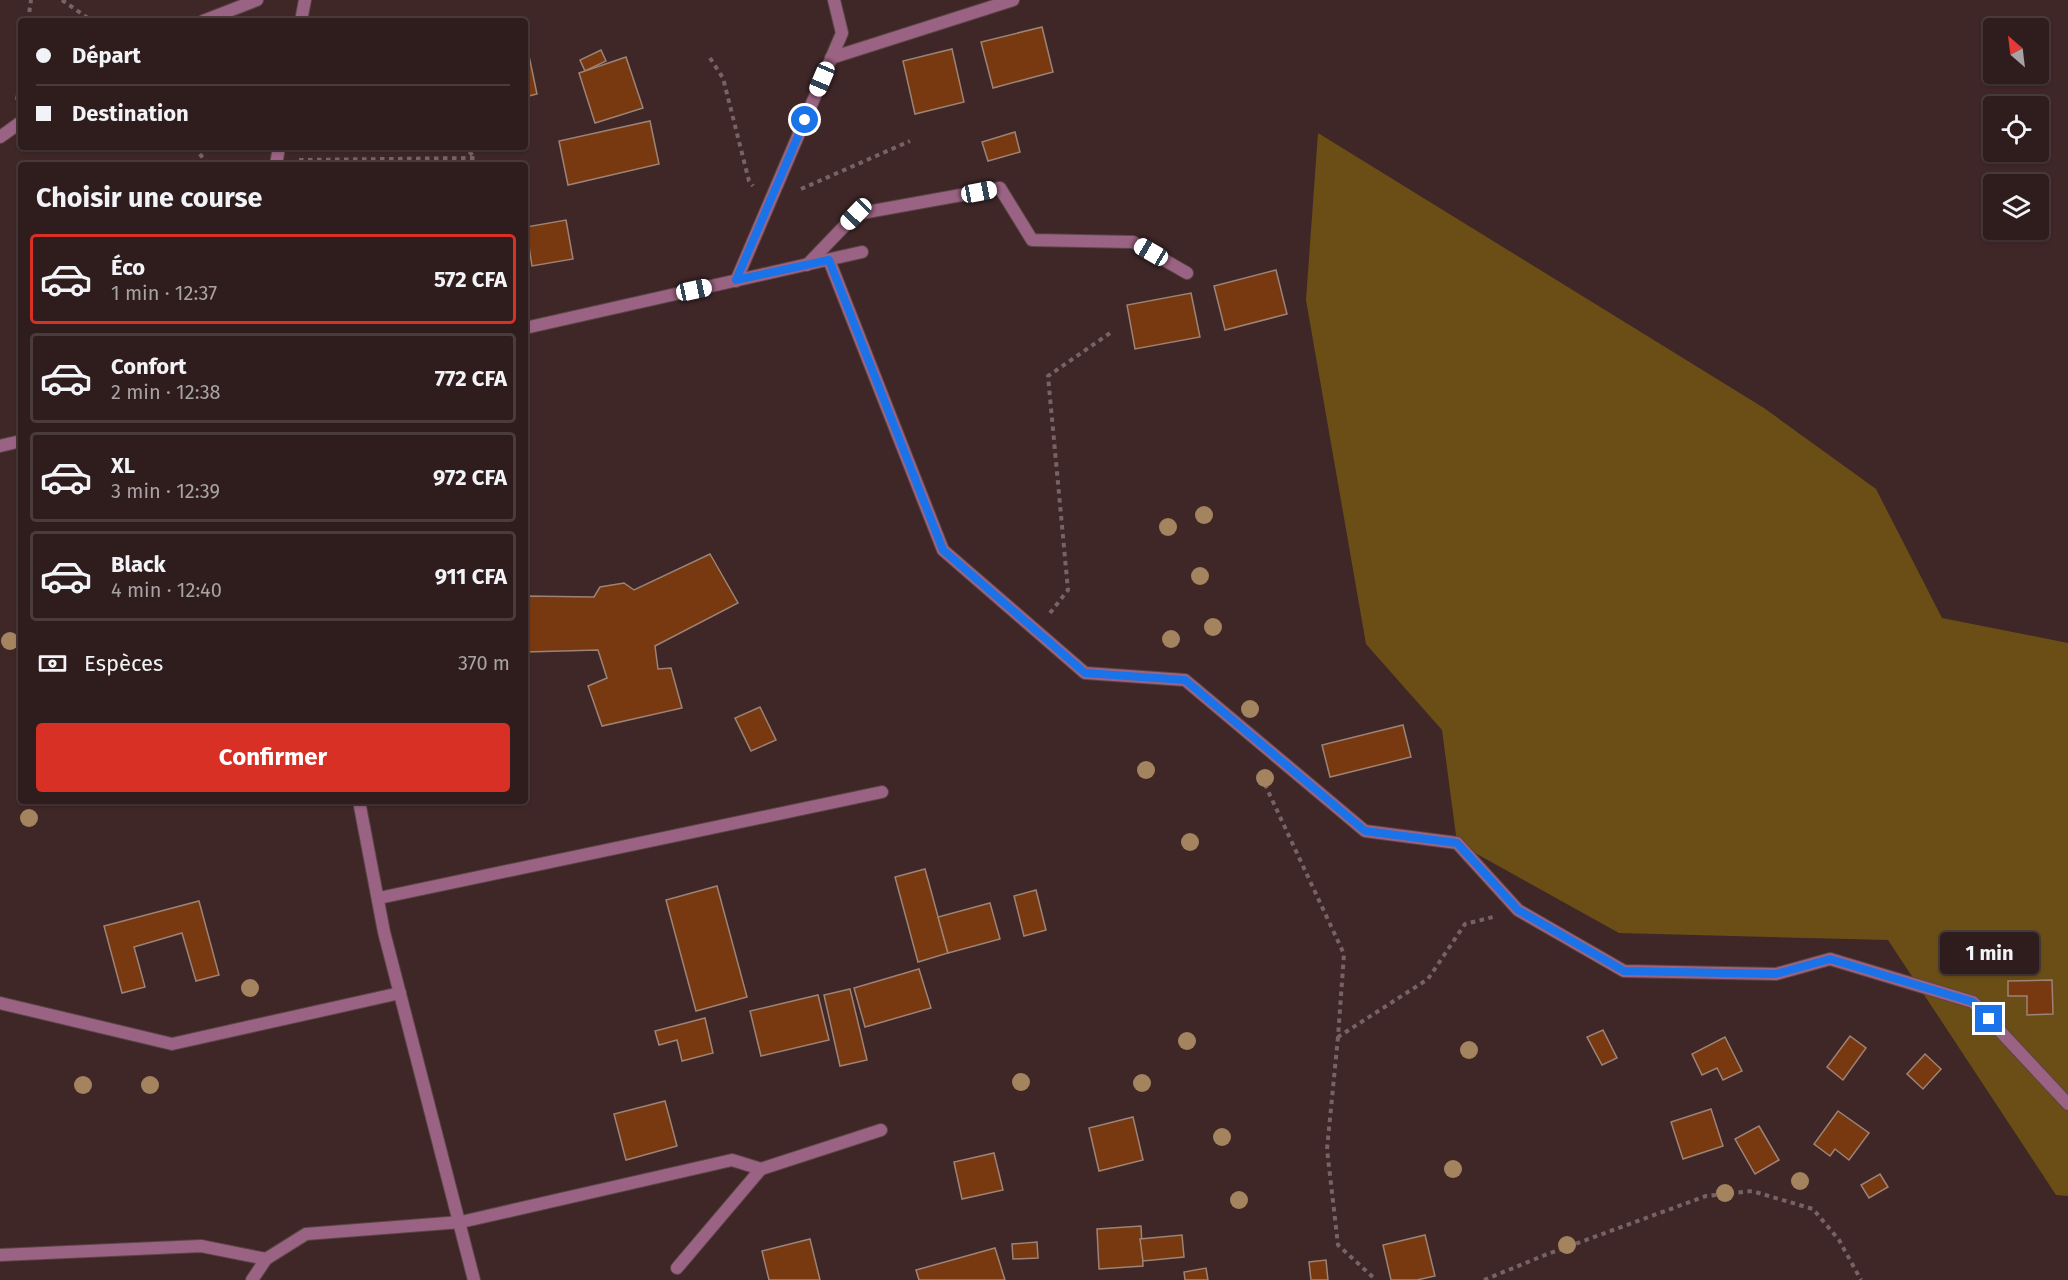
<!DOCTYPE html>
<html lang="fr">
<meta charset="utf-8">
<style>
body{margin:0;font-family:"Fira Sans",sans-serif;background:#372627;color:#f1f3f6;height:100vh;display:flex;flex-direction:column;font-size:22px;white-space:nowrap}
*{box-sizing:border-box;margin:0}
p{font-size:20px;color:#a7a2a4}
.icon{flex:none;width:33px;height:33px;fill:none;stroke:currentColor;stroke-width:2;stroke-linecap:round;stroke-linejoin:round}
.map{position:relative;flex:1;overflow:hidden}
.details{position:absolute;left:18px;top:162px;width:510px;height:642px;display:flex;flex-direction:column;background:#2f1d1e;border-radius:6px;box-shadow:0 2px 4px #0004,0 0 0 2px #4a3b3c}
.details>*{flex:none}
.guide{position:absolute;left:18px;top:18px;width:510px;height:132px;border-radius:6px;box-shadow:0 2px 4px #0004,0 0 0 2px #4a3b3c;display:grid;align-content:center;height:132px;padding:0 18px;background:#2f1d1e}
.needle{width:39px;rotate:332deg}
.tools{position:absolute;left:1983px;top:18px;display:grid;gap:12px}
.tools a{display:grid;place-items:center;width:66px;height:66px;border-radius:6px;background:#2f1d1e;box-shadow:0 2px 4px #0004,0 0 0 2px #4a3b3c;font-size:30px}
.end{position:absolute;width:27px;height:27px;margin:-14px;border:8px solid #1a73e8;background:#fff;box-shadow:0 0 0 3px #fff}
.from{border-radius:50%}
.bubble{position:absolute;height:42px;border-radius:6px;background:#2f1d1e;box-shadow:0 2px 4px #0004,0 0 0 2px #4a3b3c;font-size:20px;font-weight:700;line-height:42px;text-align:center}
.car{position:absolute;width:18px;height:36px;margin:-18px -9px;border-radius:8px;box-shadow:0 0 4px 2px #0007;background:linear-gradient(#fff 24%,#345 0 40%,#fff 0 76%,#345 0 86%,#fff 0)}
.guide b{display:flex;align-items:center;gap:21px;height:57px;font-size:22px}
.guide b+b{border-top:2px solid #4a3b3c}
.guide i{width:15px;height:15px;background:#f1f3f6}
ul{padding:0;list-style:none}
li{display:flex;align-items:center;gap:18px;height:90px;margin:0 12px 9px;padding:0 6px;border:3px solid #4a3b3c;border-radius:6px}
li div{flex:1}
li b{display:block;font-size:22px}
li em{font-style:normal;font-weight:700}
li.active{border-color:#d93025}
li>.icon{width:54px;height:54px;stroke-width:1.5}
h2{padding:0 18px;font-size:27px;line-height:72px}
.pay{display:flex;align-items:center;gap:15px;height:66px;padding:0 18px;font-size:22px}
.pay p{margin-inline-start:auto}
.primary-button{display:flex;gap:12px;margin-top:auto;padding:12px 18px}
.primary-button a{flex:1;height:69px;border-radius:6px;background:#d93025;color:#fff;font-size:24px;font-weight:700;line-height:69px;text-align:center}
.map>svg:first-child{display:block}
.green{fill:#6a4e16}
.building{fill:#783910;stroke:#9c8376;stroke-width:1.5}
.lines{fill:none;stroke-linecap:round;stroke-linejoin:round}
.service-casing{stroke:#5c4546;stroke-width:14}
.minor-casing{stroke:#5c4546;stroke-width:14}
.path{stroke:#786364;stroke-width:4;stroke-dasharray:4.5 4.5;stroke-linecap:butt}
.service{stroke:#9b6383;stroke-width:12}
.minor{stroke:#9b6383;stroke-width:12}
.tree{fill:#a4835f}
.route{stroke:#1a73e8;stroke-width:8}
</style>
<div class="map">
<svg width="2068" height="1280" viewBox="0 0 2068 1280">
<rect width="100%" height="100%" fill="#3f2728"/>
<polygon class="green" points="1318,133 1764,408 1876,489 1942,618 2068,643 2068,1196 2056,1195 1888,940 1619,933 1457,843 1442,730 1366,644 1306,300"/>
<g class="building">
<polygon points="1042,27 1053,72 993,88 981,42"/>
<polygon points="525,37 537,94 525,97"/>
<polygon points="952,49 964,102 915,114 903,61"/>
<polygon points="601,50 606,61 585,71 580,60"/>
<polygon points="626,57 643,108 595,123 579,73"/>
<polygon points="650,121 659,164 568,185 559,141"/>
<polygon points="1015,132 1020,152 988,161 982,142"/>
<polygon points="566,220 573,259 532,266 526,227"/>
<polygon points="1276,270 1287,314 1225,330 1214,286"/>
<polygon points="1191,293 1200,337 1135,349 1127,305"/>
<polygon points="710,554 738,603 655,646 658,669 671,668 682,708 602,726 588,686 607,678 598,650 525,652 525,596 594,597 600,587 624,583 634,590"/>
<polygon points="760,707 776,740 751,751 735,718"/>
<polygon points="1403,725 1411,757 1330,777 1322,745"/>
<polygon points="925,869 948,953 918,962 895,877"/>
<polygon points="717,886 747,997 696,1011 666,900"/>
<polygon points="1036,890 1046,930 1024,936 1014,896"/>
<polygon points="199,901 219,975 196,981 182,933 134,947 145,987 122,993 104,926"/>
<polygon points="990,903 1000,939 948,953 938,917"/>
<polygon points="919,969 931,1008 865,1027 854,988"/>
<polygon points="2052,980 2053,1014 2027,1015 2027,996 2008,996 2008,981"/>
<polygon points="850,989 867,1060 840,1066 824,995"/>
<polygon points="818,995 829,1040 761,1056 750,1011"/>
<polygon points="705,1018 713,1053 682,1061 677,1040 659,1045 655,1031"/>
<polygon points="1603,1030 1617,1058 1602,1065 1587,1037"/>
<polygon points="1850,1036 1866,1048 1843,1080 1827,1067"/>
<polygon points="1725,1037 1742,1071 1723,1080 1717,1068 1702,1075 1692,1054"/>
<polygon points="1925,1054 1941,1069 1923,1089 1907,1074"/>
<polygon points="665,1101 677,1146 626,1160 614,1114"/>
<polygon points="1711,1109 1723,1146 1683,1159 1671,1122"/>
<polygon points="1838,1111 1869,1133 1849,1160 1835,1149 1830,1156 1814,1144"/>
<polygon points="1133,1117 1143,1160 1099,1171 1089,1128"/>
<polygon points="1759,1126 1779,1160 1755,1174 1735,1139"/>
<polygon points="994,1153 1003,1190 962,1199 954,1162"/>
<polygon points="1880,1174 1888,1187 1869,1198 1861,1185"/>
<polygon points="1141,1226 1143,1266 1099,1269 1097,1229"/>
<polygon points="1182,1235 1184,1257 1143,1261 1140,1239"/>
<polygon points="1425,1235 1435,1276 1417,1280 1391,1280 1383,1245"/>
<polygon points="810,1239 820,1280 769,1280 762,1251"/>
<polygon points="1037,1242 1038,1258 1013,1259 1012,1244"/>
<polygon points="995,1248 1005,1280 919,1280 916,1270"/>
<polygon points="1326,1260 1328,1280 1311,1280 1309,1262"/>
<polygon points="1206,1268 1208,1280 1185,1280 1184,1272"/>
</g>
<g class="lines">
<defs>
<g id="service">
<polyline points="203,21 257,0"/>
<polyline points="301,21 305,0"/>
<polyline points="831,58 1013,0"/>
<polyline points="0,137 21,122"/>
<polyline points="276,165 279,147"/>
<polyline points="807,265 856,214 1000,188 1032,240 1133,242 1187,273"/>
<polyline points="736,281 842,33 834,0"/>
<polyline points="379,898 882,792"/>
<polyline points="0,1003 172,1044 400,993"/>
<polyline points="0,1255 201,1246 266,1259"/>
<polyline points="677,1268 761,1169 881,1130"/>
<polyline points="252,1280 266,1259 306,1234 461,1222 732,1160 761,1169"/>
</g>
<g id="minor">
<polyline points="829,260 943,550 1085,673 1185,680 1365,831 1457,843 1518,910 1624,971 1776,974 1830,959 1973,1002 2068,1104"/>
<polyline points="525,328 862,252"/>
<polyline points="0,446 21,441"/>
<polyline points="359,801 384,932 474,1280"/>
</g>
</defs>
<use href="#service" class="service-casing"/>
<use href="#minor" class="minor-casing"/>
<g class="path">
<polyline points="62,0 92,21"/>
<polyline points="28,21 31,0"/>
<polyline points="710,58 723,78 749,181 753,186"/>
<polyline points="17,100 21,73"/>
<polyline points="194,147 209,165"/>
<polyline points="299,160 475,158 465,147"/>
<polyline points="801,189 910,141"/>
<polyline points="1050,613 1068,590 1048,376 1113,331"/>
<polyline points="1261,776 1344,954 1338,1037 1428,979 1465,924 1493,917"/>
<polyline points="1338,1037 1327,1149 1338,1245 1376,1280"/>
<polyline points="1484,1280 1545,1255 1706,1196 1752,1191 1813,1209 1839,1240 1861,1280"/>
</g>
<use href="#service" class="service"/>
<use href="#minor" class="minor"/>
</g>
<g class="tree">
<circle cx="1204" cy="515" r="9"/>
<circle cx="1168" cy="527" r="9"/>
<circle cx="1200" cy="576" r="9"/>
<circle cx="1213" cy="627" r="9"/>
<circle cx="1171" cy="639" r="9"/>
<circle cx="10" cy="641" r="9"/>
<circle cx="1250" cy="709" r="9"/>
<circle cx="1146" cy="770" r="9"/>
<circle cx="1265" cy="778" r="9"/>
<circle cx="29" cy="818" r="9"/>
<circle cx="1190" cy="842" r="9"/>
<circle cx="250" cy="988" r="9"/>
<circle cx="1187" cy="1041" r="9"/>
<circle cx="1469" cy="1050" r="9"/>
<circle cx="1021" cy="1082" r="9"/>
<circle cx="1142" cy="1083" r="9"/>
<circle cx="83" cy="1085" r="9"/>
<circle cx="150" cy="1085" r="9"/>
<circle cx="1222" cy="1137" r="9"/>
<circle cx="1453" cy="1169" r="9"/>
<circle cx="1800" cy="1181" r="9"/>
<circle cx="1725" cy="1193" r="9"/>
<circle cx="1239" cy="1200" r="9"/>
<circle cx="1567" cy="1245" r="9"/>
</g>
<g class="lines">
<polyline class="route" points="805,120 736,280 829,260 943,550 1085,673 1185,680 1365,831 1457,843 1518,910 1624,971 1776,974 1830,959 1973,1002 1989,1019"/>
</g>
</svg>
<div class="tools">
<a><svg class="needle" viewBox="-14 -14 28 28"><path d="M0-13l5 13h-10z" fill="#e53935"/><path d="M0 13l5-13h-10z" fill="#a7a2a4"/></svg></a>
<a><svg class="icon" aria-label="locate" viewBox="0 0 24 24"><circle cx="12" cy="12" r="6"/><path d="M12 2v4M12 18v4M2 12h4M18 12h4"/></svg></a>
<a><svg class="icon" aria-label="layers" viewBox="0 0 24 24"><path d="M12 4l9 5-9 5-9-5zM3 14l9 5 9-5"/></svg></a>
</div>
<i class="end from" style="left:805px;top:120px"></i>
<i class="end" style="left:1989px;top:1019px"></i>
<div class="bubble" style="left:1940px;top:932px;width:99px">1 min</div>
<i class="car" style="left:822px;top:79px;rotate:203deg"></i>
<i class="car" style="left:979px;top:192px;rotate:79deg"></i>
<i class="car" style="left:856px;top:214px;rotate:224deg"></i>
<i class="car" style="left:1151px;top:252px;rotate:300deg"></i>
<i class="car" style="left:694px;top:290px;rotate:78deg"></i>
<div class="guide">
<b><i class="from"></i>Départ</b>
<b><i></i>Destination</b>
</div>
<section class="details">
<h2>Choisir une course</h2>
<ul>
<li class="active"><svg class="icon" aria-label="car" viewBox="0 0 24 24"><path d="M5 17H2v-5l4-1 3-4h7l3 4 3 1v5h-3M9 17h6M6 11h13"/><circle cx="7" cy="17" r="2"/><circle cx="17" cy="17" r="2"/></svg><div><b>Éco</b><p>1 min · 12:37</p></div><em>572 CFA</em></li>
<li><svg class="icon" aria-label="car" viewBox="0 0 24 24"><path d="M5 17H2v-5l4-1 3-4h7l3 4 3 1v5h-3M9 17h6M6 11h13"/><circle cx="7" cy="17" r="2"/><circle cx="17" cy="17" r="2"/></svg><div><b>Confort</b><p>2 min · 12:38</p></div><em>772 CFA</em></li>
<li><svg class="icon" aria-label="car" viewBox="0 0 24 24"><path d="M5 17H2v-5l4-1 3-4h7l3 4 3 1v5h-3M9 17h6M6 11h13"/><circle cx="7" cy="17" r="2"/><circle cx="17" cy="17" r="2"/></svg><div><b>XL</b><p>3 min · 12:39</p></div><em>972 CFA</em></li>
<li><svg class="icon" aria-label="car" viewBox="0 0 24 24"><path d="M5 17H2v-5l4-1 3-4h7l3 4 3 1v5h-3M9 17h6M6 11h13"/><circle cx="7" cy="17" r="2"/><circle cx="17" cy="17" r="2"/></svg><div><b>Black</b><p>4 min · 12:40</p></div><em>911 CFA</em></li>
</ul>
<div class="pay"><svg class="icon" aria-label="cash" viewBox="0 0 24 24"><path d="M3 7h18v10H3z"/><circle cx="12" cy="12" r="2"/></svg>Espèces<p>370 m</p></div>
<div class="primary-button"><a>Confirmer</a></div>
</section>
</div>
